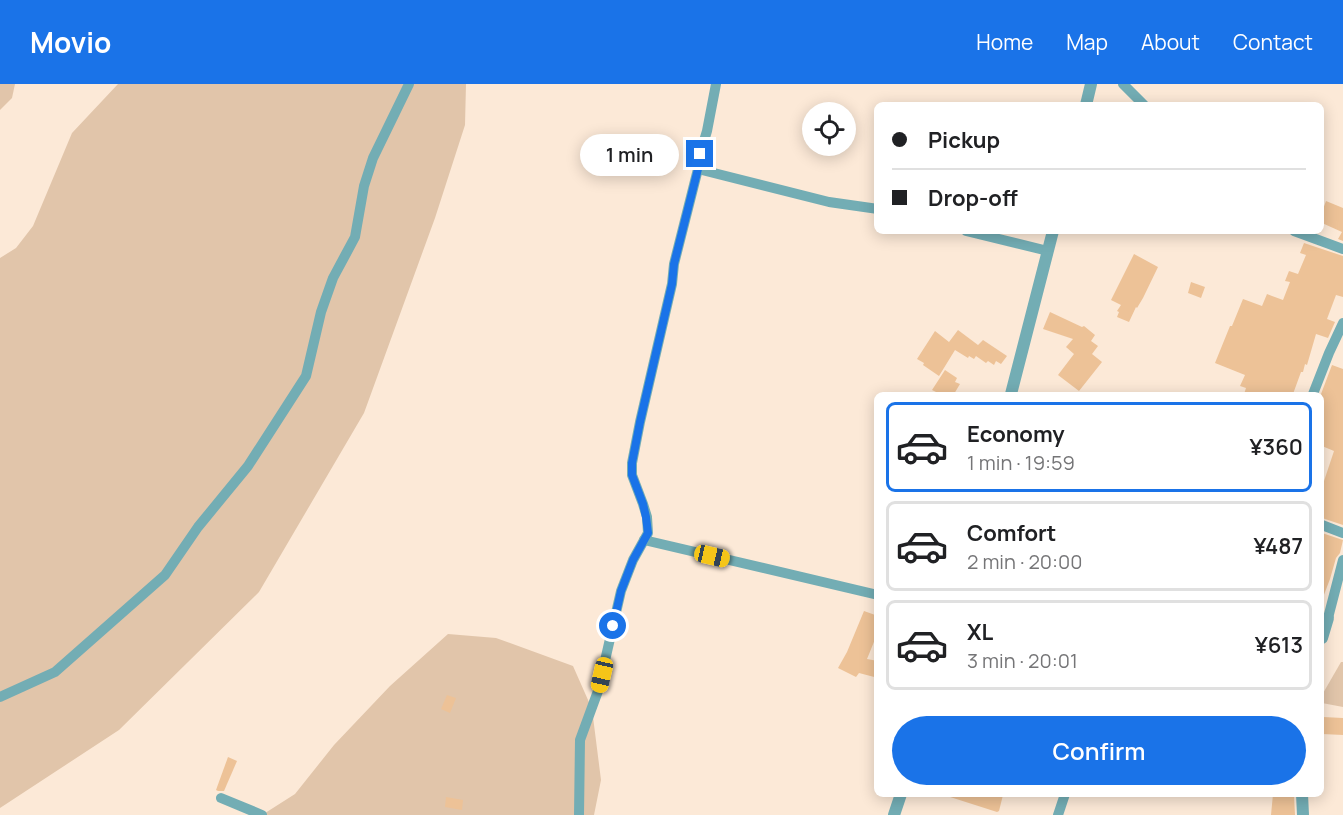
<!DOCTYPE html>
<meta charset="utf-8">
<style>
body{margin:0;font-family:Manrope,sans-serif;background:#f2f2f2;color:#202124;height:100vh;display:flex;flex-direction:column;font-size:22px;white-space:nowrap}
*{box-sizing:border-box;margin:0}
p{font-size:20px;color:#757577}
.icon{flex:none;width:33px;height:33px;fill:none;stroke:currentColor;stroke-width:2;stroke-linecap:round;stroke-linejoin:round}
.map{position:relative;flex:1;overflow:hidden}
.sheet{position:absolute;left:874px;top:308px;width:450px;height:405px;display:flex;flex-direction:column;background:#fff;border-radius:9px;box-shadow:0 3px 15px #0003}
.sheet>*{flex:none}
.top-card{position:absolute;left:874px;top:18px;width:450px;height:132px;border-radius:9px;box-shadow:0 3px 15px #0003;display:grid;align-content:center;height:132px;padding:0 18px;background:#fff}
.fabs{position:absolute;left:802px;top:18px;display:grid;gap:12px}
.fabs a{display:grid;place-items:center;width:54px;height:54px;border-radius:50%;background:#fff;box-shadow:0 3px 15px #0003;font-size:30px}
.end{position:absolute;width:27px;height:27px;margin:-14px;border:8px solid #1a73e8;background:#fff;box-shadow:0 0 0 3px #fff}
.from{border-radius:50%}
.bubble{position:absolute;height:42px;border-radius:21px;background:#fff;box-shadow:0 3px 15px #0003;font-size:20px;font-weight:600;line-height:42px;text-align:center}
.car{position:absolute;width:18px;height:36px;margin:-18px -9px;border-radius:8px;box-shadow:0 0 4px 2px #0007;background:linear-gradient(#f5c518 24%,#345 0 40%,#f5c518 0 76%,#345 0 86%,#f5c518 0)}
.top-card b{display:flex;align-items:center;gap:21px;height:57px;font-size:22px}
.top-card b+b{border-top:2px solid #e0e0e0}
.top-card i{width:15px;height:15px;background:#202124}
ul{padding:10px 0 0;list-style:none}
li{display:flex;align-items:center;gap:18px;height:90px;margin:0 12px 9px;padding:0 6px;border:3px solid #e0e0e0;border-radius:9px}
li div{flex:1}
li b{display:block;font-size:22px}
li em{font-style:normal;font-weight:600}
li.active{border-color:#1a73e8}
li>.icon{width:54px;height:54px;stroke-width:1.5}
.action{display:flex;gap:12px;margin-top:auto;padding:12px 18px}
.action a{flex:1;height:69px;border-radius:36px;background:#1a73e8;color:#fff;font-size:24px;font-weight:600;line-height:69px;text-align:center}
header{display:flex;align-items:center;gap:36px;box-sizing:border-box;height:84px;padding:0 30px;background:#1a73e8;color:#fff}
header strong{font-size:28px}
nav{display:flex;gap:33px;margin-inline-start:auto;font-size:21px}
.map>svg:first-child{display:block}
.green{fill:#e1c5aa}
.building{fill:#edc297}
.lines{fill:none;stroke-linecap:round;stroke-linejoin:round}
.minor{stroke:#73adb4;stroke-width:10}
.tertiary{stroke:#73adb4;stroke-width:12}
.route{stroke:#1a73e8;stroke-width:8}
</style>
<header>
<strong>Movio</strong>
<nav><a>Home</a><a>Map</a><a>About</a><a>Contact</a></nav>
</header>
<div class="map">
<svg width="1343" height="731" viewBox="0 0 1343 731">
<rect width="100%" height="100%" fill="#fce9d7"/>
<g class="green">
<polygon points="0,0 15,0 12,14 0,26"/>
<polygon points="118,0 466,0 465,41 435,134 364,329 259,508 119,646 0,724 0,174 16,164 33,142 72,49"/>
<polygon points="448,550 496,554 573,582 592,625 601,696 594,731 262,731 295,710 334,661 390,602"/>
<polygon points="1341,578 1343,578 1343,623 1322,619 1322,611"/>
</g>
<g class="building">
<polygon points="1326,117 1343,124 1343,157 1338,155 1342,148 1322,139 1322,128"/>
<polygon points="1304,159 1343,172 1343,213 1336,211 1327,235 1335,238 1328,254 1316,250 1307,281 1305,280 1303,288 1301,288 1293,310 1244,310 1246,304 1240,302 1245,291 1215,279 1230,242 1232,242 1243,215 1262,222 1267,210 1283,216 1290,198 1285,197 1289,187 1298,190 1306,171 1300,169"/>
<polygon points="1134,170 1158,183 1143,214 1137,224 1136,223 1129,238 1117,233 1119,228 1117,227 1121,221 1111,216"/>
<polygon points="1191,198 1205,203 1201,214 1188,209"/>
<polygon points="1050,228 1082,243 1084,242 1095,251 1091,257 1098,262 1092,270 1102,278 1079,307 1058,291 1074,270 1066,263 1073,255 1043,245"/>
<polygon points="958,246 978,261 983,256 1007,272 1001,280 996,277 994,281 988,277 986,279 976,272 974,275 969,272 968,274 955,266 939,292 923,281 924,279 917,275 935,247 949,258"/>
<polygon points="1332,281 1343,285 1343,441 1322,434 1322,403 1334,367 1322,362 1321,310"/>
<polygon points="945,286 957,294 955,298 960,300 954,310 940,310 932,306"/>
<polygon points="1322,449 1343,456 1340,469 1336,474 1330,495 1322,516"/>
<polygon points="864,527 878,532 878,548 867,575 878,577 878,594 859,589 856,593 838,584 847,568"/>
<polygon points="447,611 456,614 450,629 441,625"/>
<polygon points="1323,633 1343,634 1343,651 1322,650"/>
<polygon points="228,673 237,677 224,707 218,707 216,706"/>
<polygon points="947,710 998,710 1003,711 999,727 997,728 947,712"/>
<polygon points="1273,710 1289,710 1289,712 1294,712 1295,731 1271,731"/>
<polygon points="446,713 463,716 462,726 445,723"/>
</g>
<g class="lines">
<g class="minor">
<polyline points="1123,0 1144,21"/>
<polyline points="698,85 829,118 878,125"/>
<polyline points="966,147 1048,167"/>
<polyline points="1294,147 1343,165"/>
<polyline points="1313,310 1329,269 1343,239"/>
<polyline points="1322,441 1343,449"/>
<polyline points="644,456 878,511"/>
<polyline points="1328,534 1343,476"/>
<polyline points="0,613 55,588 165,491 198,443 248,382 306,292 321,228 333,194 355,153 364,102 373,74 409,0"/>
<polyline points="221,714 262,731"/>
<polyline points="579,731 580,656 598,607 621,507 633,476 648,449 647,433 643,420 632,391 632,379 640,338 672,200 674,180 698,85 700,70 707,47 716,0"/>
<polyline points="1058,731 1065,710"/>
</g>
<g class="tertiary">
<polyline points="1086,21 1091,0"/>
<polyline points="1011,310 1053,147"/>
<polyline points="1322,554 1328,534"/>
<polyline points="1302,710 1303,731"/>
<polyline points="894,731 901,710"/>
</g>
</g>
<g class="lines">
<polyline class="route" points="613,542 621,507 633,476 648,449 646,433 643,420 632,391 632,379 640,338 672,200 674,180 698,85 700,70"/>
</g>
</svg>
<div class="fabs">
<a><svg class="icon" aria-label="locate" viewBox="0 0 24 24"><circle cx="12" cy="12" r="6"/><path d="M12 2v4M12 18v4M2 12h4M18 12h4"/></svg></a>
</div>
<i class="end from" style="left:613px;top:542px"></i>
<i class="end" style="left:700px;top:70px"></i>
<div class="bubble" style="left:580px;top:50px;width:99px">1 min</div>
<i class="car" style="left:712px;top:472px;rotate:103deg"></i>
<i class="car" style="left:602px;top:591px;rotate:193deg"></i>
<div class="top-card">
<b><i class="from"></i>Pickup</b>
<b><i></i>Drop-off</b>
</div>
<section class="sheet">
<ul>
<li class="active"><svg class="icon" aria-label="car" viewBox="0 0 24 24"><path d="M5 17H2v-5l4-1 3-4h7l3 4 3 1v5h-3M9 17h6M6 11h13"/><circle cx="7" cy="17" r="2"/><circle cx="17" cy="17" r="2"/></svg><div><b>Economy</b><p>1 min · 19:59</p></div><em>¥360</em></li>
<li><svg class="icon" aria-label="car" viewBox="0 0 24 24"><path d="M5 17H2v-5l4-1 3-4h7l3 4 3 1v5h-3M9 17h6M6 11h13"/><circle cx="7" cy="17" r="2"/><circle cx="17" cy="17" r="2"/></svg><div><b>Comfort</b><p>2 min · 20:00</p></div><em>¥487</em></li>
<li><svg class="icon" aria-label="car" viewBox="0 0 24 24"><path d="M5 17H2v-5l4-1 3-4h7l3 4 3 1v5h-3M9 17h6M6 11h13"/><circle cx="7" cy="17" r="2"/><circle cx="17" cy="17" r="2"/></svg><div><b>XL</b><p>3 min · 20:01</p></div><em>¥613</em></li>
</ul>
<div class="action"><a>Confirm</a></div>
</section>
</div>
